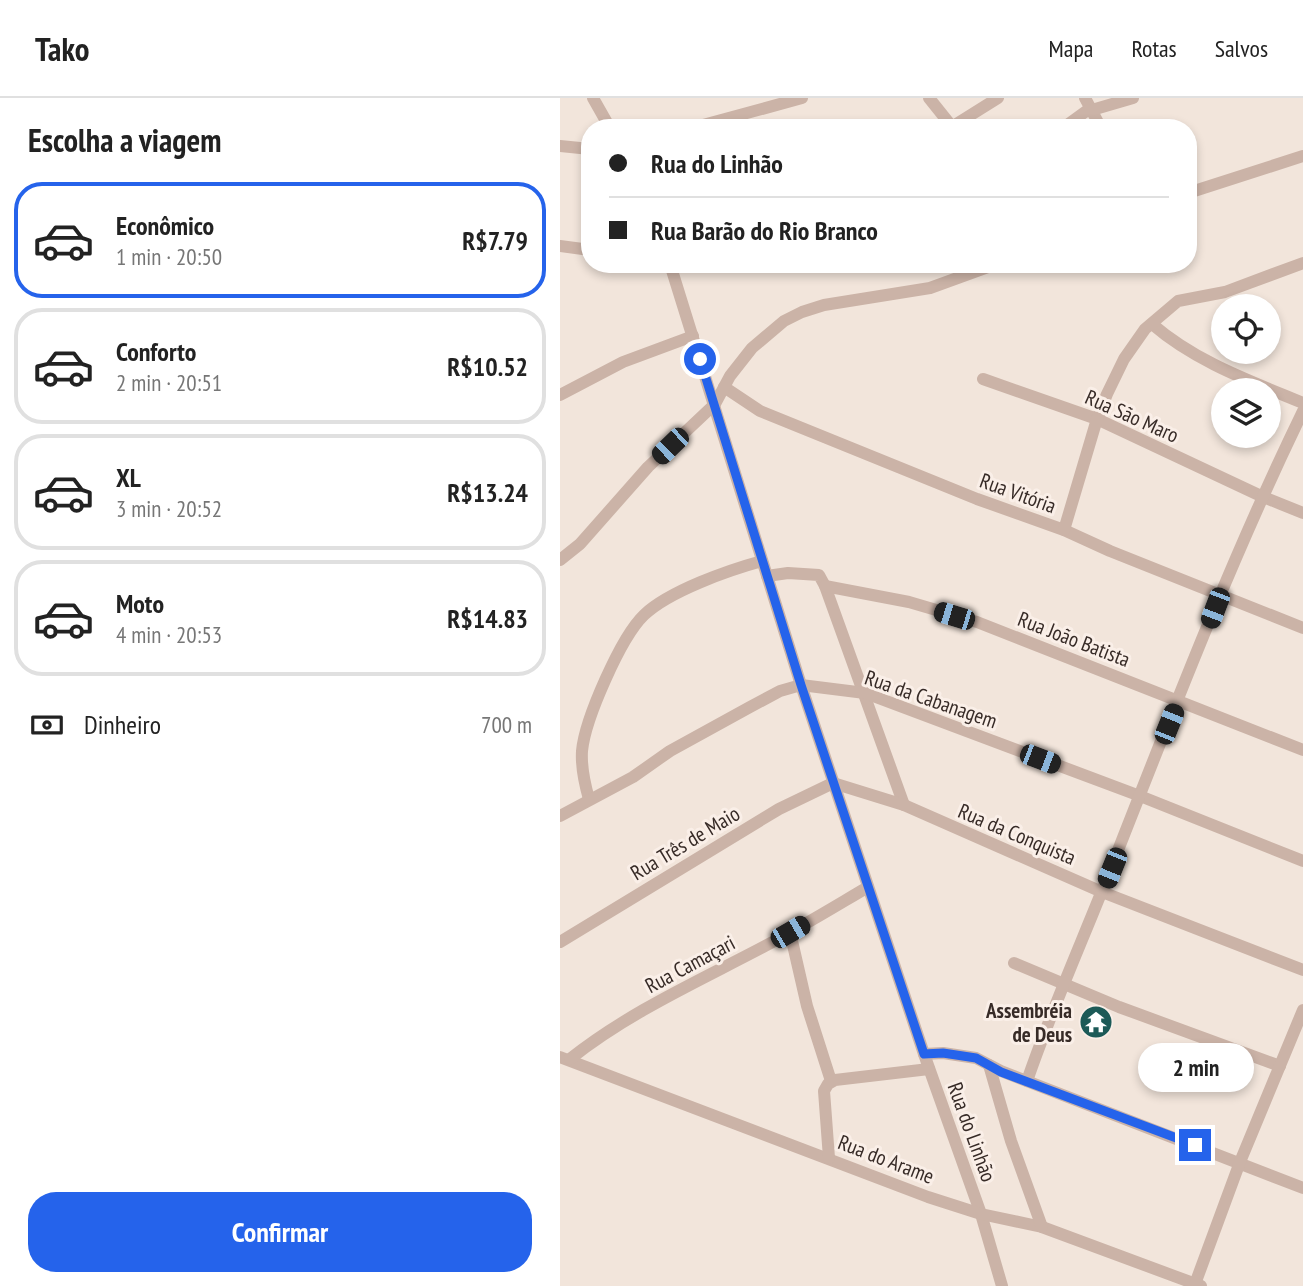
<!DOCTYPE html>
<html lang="pt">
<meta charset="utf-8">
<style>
body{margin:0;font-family:"PT Sans Narrow",sans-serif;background:#f6f6f6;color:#222;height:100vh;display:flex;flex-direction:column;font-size:26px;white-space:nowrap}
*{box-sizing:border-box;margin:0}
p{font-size:23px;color:#767676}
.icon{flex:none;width:38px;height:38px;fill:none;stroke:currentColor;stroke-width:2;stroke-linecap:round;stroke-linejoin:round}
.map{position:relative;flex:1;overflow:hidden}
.details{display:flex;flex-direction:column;background:#fff;width:560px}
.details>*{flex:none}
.banner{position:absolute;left:21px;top:21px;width:616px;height:154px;border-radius:28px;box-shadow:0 4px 10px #0003;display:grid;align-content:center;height:154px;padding:0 28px;background:#fff}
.tools{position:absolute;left:651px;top:196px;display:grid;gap:14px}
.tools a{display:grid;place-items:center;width:70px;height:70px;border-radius:50%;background:#fff;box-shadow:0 4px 10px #0003;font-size:35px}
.end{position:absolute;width:32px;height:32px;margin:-16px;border:9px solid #2563eb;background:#fff;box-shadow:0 0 0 4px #fff}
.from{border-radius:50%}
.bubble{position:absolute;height:49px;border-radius:24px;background:#fff;box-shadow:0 4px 10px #0003;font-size:23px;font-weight:800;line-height:49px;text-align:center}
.car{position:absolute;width:21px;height:42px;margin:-21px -10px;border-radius:9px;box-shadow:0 0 5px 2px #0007;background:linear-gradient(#222 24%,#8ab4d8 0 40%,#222 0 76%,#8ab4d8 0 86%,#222 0)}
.banner b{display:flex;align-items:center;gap:24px;height:66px;font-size:26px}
.banner b+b{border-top:2px solid #e0e0e0}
.banner i{width:18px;height:18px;background:#222}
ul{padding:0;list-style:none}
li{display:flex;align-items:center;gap:21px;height:116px;margin:0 14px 10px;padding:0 14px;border:4px solid #e0e0e0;border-radius:28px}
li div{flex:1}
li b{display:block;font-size:26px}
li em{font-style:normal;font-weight:800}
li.current{border-color:#2563eb}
li>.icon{width:63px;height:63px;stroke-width:1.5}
h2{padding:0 28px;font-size:32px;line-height:84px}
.pay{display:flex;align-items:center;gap:18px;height:77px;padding:0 28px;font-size:26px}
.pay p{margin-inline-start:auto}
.cta{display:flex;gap:14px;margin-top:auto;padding:14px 28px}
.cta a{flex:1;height:80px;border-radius:28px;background:#2563eb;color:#fff;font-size:28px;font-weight:800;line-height:80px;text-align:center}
header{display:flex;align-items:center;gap:42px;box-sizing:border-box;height:98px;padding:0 35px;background:#fff;border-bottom:2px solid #e0e0e0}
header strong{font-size:33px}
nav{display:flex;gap:38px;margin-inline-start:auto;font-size:24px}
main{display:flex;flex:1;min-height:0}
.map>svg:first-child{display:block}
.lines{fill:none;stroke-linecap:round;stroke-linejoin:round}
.minor{stroke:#cbb3a7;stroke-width:12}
.route{stroke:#2563eb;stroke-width:9}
.labels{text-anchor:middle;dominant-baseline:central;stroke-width:6;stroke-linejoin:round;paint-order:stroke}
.street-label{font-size:21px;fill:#372b27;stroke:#faefe8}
.poi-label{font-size:21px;font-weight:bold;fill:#372b27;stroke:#faefe8;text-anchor:end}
</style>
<header>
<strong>Tako</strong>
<nav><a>Mapa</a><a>Rotas</a><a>Salvos</a></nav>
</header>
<main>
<section class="details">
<h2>Escolha a viagem</h2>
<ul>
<li class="current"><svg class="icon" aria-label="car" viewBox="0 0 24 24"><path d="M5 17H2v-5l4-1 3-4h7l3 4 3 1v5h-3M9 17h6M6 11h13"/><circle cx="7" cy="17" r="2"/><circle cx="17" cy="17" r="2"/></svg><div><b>Econômico</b><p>1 min · 20:50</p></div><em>R$7.79</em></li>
<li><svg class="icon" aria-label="car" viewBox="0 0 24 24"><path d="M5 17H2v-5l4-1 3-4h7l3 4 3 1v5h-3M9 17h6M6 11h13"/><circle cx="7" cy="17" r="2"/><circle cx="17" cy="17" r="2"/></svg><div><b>Conforto</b><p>2 min · 20:51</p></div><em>R$10.52</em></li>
<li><svg class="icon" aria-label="car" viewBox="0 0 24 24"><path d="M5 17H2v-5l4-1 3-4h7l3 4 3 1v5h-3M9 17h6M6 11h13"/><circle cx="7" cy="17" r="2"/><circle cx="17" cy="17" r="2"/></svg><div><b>XL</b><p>3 min · 20:52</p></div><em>R$13.24</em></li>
<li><svg class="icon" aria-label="car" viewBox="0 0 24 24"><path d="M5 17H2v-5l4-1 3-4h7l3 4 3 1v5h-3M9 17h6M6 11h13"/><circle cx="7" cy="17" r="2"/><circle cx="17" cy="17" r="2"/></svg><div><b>Moto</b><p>4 min · 20:53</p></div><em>R$14.83</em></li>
</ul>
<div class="pay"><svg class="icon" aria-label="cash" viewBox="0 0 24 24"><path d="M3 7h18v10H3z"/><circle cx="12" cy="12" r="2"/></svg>Dinheiro<p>700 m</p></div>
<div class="cta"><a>Confirmar</a></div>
</section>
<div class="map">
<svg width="743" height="1188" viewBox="0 0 743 1188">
<rect width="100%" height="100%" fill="#f2e5db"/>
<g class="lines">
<g class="minor">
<polyline points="33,0 50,30"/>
<polyline points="369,0 393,30"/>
<polyline points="525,0 541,30"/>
<polyline points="132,30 242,0"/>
<polyline points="390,30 438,0"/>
<polyline points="503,30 525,14 573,0"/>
<polyline points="0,48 30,51"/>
<polyline points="628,95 743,58"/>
<polyline points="0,148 30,152"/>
<polyline points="110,166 241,587 364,956 421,1116 442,1188"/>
<path d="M 592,226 C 636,264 690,283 743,305"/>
<polyline points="423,281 537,321 701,398 743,415"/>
<polyline points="164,289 200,313 417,401 504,432 550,453 743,530"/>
<polyline points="0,297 63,264 133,238"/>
<polyline points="504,432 537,321 547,296 564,261 585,231 618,203 665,194 743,165"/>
<polyline points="0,462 20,446 88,369 155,306 170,278 192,250 224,223 242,214 264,207 370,190 436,166"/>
<polyline points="207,478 228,475 259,477 265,488 344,707"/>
<polyline points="265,488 349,504 417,524 743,652"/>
<path d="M 29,701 C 25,687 21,669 22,653 C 25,621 61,539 84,517 C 109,493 169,472 202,463"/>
<polyline points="0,718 73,679 110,653 190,609 220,593 241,587 305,595 580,698 743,763"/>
<polyline points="230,834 247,908 271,983"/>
<polyline points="0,844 219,711 273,685 344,707 542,794 743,872"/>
<polyline points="454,865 559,909 720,968"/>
<polyline points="364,956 383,955 416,960 441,973 743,1090"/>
<polyline points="0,959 368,1099 421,1116 482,1129 641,1188"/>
<path d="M 10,961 C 69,914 139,883 205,848 C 240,830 274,809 308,789"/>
<polyline points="429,967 451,1043 482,1129"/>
<path d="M 467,983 C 493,907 526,835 555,760 C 614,610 672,459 743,313"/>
<polyline points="269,1060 264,993 268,986 275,982 369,971"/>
<polyline points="635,1186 680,1064 743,912"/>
</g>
</g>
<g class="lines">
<polyline class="route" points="140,261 241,587 364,956 383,955 416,960 441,974 635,1047"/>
</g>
<defs>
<symbol id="temple-disc" viewBox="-11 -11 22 22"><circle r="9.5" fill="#1c5a57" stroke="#faefe8"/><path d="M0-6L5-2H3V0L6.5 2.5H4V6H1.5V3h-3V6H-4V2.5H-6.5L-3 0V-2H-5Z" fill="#fff"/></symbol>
</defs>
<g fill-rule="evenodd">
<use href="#temple-disc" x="517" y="905" width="38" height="38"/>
</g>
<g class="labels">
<g class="street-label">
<text transform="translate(572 318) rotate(24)">Rua São Maro</text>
<text transform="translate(458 395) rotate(20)">Rua Vitória</text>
<text transform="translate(514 541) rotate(21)">Rua João Batista</text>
<text transform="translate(371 601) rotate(19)">Rua da Cabanagem</text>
<text transform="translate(457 736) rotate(23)">Rua da Conquista</text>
<text transform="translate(125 745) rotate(-31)">Rua Três de Maio</text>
<text transform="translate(130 866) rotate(-28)">Rua Camaçari</text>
<text transform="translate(412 1034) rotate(70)">Rua do Linhão</text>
<text transform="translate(326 1061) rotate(21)">Rua do Arame</text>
</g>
<g class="poi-label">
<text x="512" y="912">Assembréia<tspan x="512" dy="24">de Deus</tspan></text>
</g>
</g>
</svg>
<div class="tools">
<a><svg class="icon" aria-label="locate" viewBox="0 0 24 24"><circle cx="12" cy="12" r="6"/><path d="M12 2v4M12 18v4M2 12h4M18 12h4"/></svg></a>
<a><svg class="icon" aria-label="layers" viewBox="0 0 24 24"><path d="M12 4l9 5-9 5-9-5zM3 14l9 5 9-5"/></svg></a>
</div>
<i class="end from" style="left:140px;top:261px"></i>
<i class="end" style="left:635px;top:1047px"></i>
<div class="bubble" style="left:578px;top:945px;width:116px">2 min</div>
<i class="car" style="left:110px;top:348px;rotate:226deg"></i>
<i class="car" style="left:655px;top:510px;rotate:201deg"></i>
<i class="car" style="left:394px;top:518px;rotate:287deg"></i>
<i class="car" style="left:609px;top:626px;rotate:22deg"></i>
<i class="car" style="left:480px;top:661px;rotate:111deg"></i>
<i class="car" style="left:552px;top:770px;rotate:202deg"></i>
<i class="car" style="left:230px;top:834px;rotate:60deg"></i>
<div class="banner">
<b><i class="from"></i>Rua do Linhão</b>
<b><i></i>Rua Barão do Rio Branco</b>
</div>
</div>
</main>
